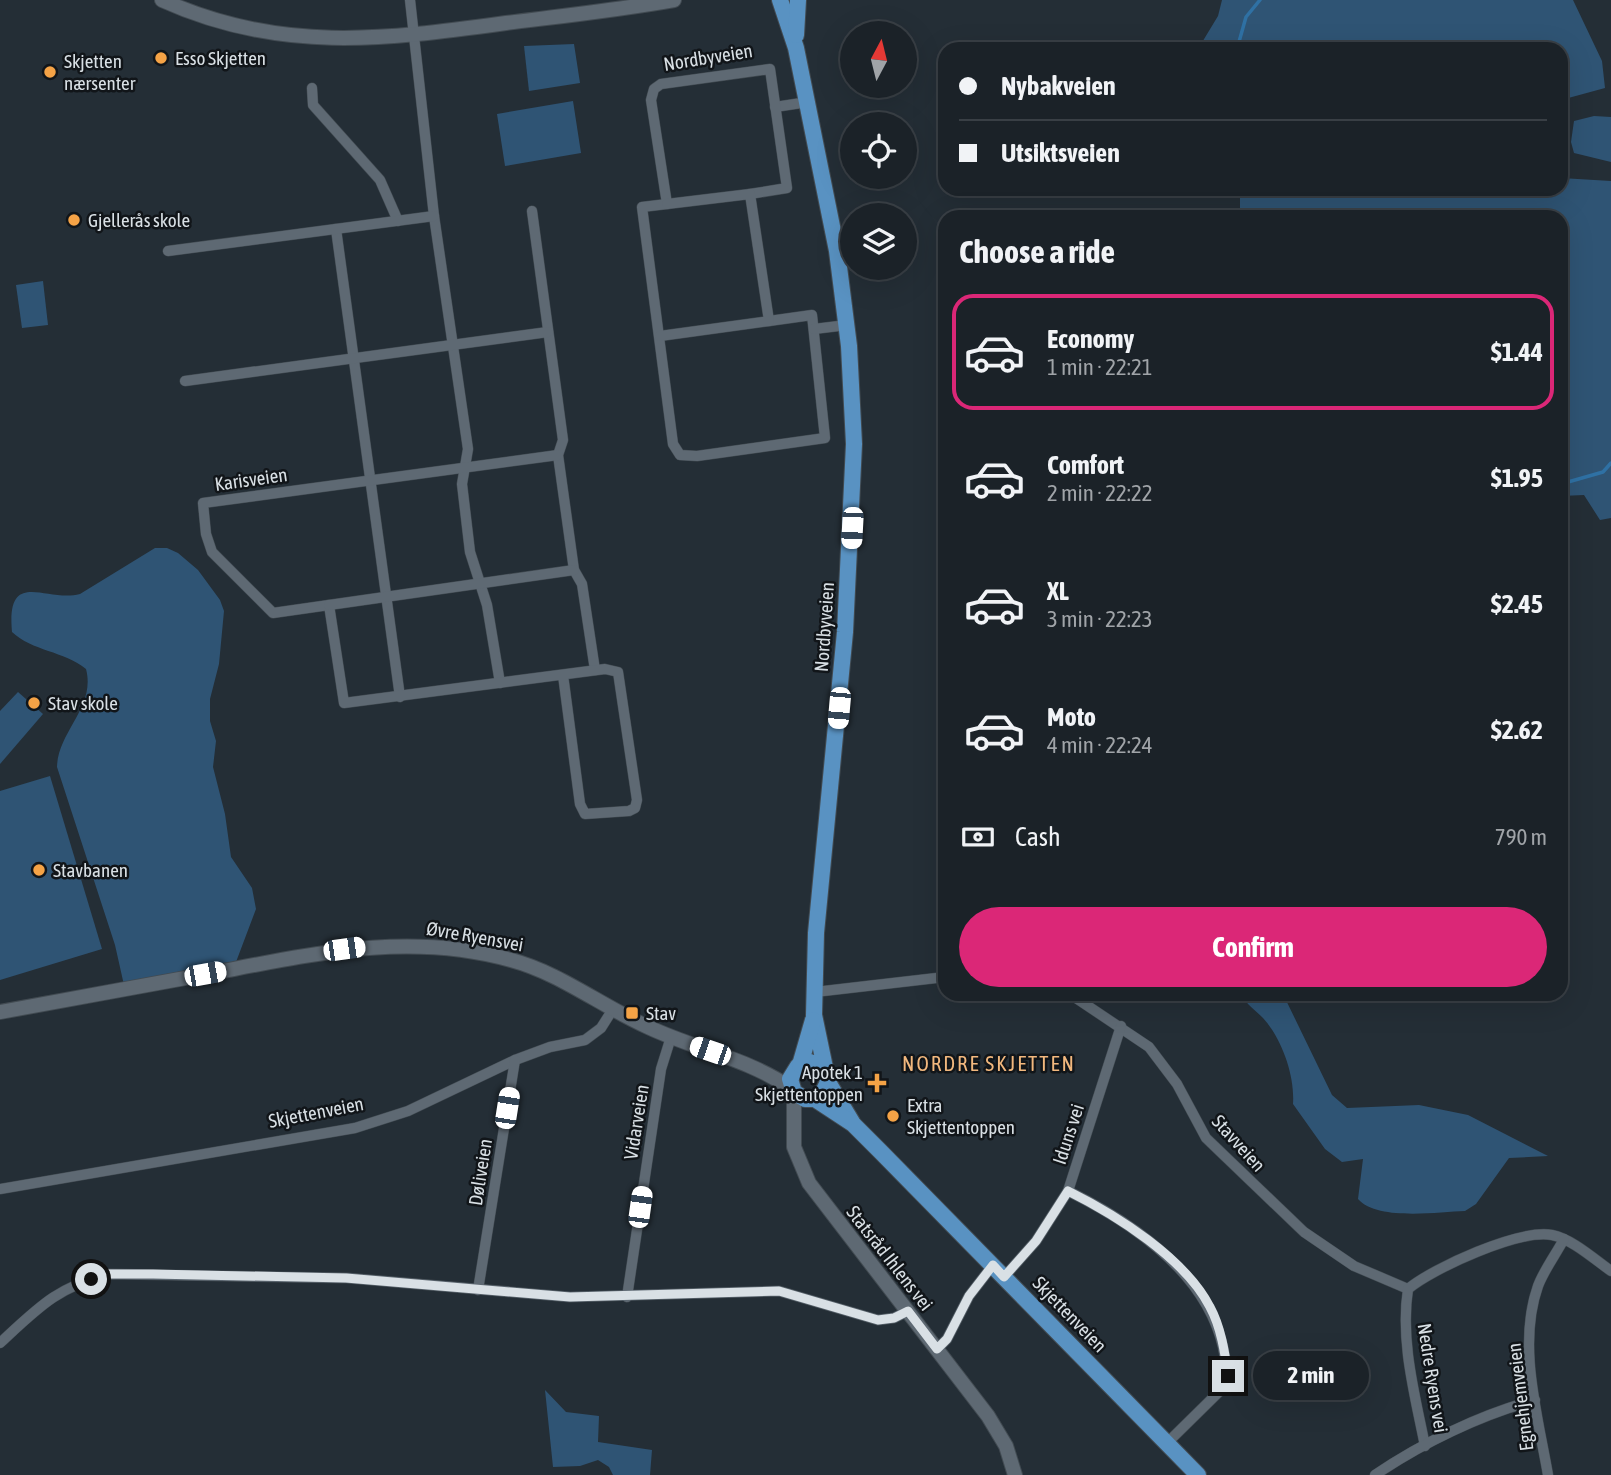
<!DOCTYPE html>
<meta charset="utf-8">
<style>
body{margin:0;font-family:"Asap Condensed",sans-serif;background:#242a30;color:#f1f3f6;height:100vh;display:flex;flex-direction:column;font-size:26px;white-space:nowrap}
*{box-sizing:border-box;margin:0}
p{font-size:23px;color:#a0a4a8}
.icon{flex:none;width:38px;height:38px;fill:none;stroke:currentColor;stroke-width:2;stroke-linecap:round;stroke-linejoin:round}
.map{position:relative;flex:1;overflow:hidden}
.sheet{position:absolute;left:938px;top:210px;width:630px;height:791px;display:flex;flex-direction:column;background:#1b2228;border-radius:21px;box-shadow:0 7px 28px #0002,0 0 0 2px #393f45}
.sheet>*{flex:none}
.hud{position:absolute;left:938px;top:42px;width:630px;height:154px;border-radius:21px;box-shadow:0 7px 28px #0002,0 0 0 2px #393f45;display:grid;align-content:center;height:154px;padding:0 21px;background:#1b2228}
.needle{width:46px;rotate:7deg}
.buttons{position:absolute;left:840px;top:21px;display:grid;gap:14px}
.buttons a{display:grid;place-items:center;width:77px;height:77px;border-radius:50%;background:#1b2228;box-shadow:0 7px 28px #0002,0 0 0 2px #393f45;font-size:35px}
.end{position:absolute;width:32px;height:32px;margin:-16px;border:9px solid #d9e0e5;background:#111;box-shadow:0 0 0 4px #111}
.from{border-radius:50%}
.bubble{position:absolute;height:49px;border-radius:24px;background:#1b2228;box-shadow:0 7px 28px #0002,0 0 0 2px #393f45;font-size:23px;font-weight:700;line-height:49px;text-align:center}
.car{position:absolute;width:21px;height:42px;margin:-21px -10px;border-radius:9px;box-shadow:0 0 5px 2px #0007;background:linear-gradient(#fff 24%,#345 0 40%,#fff 0 76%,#345 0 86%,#fff 0)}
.hud b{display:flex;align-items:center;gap:24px;height:66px;font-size:26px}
.hud b+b{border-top:2px solid #393f45}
.hud i{width:18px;height:18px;background:#f1f3f6}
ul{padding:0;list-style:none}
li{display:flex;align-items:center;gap:21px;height:116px;margin:0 14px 10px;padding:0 7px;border:4px solid transparent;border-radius:21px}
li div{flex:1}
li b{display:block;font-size:26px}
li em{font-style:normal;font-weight:700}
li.selected{border-color:#db2777}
li>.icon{width:63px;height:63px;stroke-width:1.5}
h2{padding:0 21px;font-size:32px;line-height:84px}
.pay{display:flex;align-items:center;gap:18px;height:77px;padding:0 21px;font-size:26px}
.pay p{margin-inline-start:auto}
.cta{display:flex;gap:14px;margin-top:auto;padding:14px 21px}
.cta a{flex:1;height:80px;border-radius:42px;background:#db2777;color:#fff;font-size:28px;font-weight:700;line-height:80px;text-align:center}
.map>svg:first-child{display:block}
.green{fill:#2f5474}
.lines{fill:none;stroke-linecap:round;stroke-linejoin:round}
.stream{stroke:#2f71a4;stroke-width:3.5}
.street-casing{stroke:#424b52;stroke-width:11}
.secondary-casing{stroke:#424b52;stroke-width:16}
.primary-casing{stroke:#424b52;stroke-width:18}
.street{stroke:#5e6973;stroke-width:10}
.secondary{stroke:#5e6973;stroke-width:14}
.primary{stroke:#5992c2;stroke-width:16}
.route{stroke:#d9e0e5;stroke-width:9}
.poi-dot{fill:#f5a346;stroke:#111519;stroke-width:2.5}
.labels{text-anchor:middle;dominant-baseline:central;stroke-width:5;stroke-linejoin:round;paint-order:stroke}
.street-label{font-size:19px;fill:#d9e0e5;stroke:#111519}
.poi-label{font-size:19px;fill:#d9e0e5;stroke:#111519;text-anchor:start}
.neighbourhood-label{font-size:21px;letter-spacing:2px;fill:#f2b87e;stroke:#111519}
</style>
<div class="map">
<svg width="1611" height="1475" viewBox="0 0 1611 1475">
<rect width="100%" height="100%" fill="#242e36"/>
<g class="green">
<polygon points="1222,0 1573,0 1602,61 1605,88 1561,100 1561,49 1198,49 1218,16"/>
<polygon points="574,44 580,83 529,91 524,46"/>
<polygon points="573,101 581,153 505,166 497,114"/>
<polygon points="1594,116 1611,117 1611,162 1574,153 1571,142 1574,121"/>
<polygon points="1561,178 1611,181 1611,518 1600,520 1584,495 1561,496 1561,217 1240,217 1240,189 1561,189"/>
<polygon points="43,281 48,325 22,328 16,285"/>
<path d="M 155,548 L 167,548 L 178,553 L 198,570 L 220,600 L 224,611 L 219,664 L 210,699 L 210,721 L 216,741 L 213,767 L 225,814 L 231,857 L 252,888 L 256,909 L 236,962 L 126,994 L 115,945 L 57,767 C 58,731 96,707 86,669 C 64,651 32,651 12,632 C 6,567 46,603 80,594 Z"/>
<polygon points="18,692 43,714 0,764 0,711"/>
<polygon points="50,776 102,949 0,980 0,791"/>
<path d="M 1241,994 L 1283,994 L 1332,1095 L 1347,1108 L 1419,1105 L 1468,1115 L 1548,1156 L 1509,1158 L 1476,1204 L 1465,1211 C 1437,1212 1377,1221 1358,1199 L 1363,1159 L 1342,1162 L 1325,1149 L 1293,1104 C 1295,1076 1282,1039 1263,1018 C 1255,1010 1246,1004 1241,994 Z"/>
<polygon points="545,1390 566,1412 599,1416 598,1442 652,1450 650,1475 613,1475 609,1467 598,1460 580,1466 553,1467"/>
</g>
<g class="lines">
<g class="stream">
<polyline points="1237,49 1246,17 1260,0"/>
<polyline points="1561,484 1603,472 1611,463"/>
</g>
<defs>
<g id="street">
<polyline points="410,0 434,216 468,449 462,484 470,552 487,605 500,683"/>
<polyline points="312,88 313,105 380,180 398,221"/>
<polyline points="775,107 808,102"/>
<polyline points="750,194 787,188 770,69 661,84 654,89 651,100 667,204 642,207 673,444 680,455 697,456 825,438 812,315 769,321"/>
<polyline points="532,211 563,440 558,455 574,570 582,584 595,670"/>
<polyline points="336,229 400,697"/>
<polyline points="168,251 434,216"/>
<polyline points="814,329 847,325"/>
<polyline points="660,336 769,321 750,194 667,204"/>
<polyline points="185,381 548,332"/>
<polyline points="558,455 203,503 206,534 212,552 273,613 329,605 344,703 605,669 618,672 637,800 635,808 629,811 585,814 580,804 563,675"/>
<polyline points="329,605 574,570"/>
<polyline points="815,992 945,977"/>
<polyline points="1070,994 1149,1047 1177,1084 1206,1138 1304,1232 1354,1266 1408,1289"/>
<polyline points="0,1189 355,1128 408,1111 515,1060 550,1047 585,1040 601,1028 613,1009"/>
<path d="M 1068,1191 C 1133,1223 1206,1272 1223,1347 C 1225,1359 1229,1372 1227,1384 L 1167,1443"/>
<polyline points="1004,1277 1036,1241 1068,1191 1121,1026"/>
<polyline points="478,1290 515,1060"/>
<polyline points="627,1297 661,1069 671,1037"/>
<path d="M 0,1343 C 39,1307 56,1288 108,1274 L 347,1278 L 570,1297 L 779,1291 L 878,1320 L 894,1318 L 908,1311"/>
<polyline points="937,1349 947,1339 969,1296 993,1265"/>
<path d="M 1425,1446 C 1415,1395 1400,1341 1408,1289 C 1433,1268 1519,1229 1552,1235 C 1572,1239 1594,1259 1611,1271"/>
<path d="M 1375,1475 C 1422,1443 1480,1415 1535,1400"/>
<path d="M 1548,1475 C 1538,1416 1517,1345 1538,1286 C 1544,1270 1556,1254 1564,1239"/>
</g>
<g id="secondary">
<path d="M 162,0 C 279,53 383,40 506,23 C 562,16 618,10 674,0"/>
<path d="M 0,1012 C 73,999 145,985 218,972 C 317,953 411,932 511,960 C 560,973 601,1006 648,1027 C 697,1050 747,1058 792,1089"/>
<polyline points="794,1092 794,1147 809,1183 988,1416 1006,1446 1015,1475"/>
</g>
<g id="primary">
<polyline points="780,0 796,48 837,251 849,346 854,444 845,632 816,933 814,1015 828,1082 822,1094 815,1099 805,1099 794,1092 790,1079 798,1066 810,1062 823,1069"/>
<polyline points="796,35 798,0"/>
<polyline points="800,1065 813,1020"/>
<polyline points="828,1082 852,1122"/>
<polyline points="815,1099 853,1124 880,1151 1198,1475"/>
</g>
</defs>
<use href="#street" class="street-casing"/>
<use href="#secondary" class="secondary-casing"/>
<use href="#primary" class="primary-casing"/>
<use href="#street" class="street"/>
<use href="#secondary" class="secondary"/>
<use href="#primary" class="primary"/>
</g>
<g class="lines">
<path class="route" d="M 91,1279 L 108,1274 L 153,1274 L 346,1278 L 570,1297 L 779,1291 L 878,1320 L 894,1318 L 908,1311 L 937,1349 L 947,1339 L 969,1296 L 993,1265 L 1004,1277 L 1036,1241 L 1068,1191 C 1116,1215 1185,1258 1210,1307 C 1221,1327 1225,1353 1228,1376"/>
</g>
<g class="poi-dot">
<circle cx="161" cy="58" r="7"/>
<circle cx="50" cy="72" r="7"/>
<circle cx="74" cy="220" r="7"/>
<circle cx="34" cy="703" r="7"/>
<circle cx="39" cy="870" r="7"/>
<rect x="625" y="1006" width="14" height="14" rx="3.5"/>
<path d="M873.5 1072.5h7v7h7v7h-7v7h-7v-7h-7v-7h7z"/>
<circle cx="893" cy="1116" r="7"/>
</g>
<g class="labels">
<g class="street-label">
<text transform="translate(708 57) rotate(-9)">Nordbyveien</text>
<text transform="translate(251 479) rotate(-8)">Karisveien</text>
<text transform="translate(824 627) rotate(-86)">Nordbyveien</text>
<text transform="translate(475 936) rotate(10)">Øvre Ryensvei</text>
<text transform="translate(316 1112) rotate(-11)">Skjettenveien</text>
<text transform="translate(636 1122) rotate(-81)">Vidarveien</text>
<text transform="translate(1068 1134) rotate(-72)">Iduns vei</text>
<text transform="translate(1239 1143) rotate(48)">Stavveien</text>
<text transform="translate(480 1172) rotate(-81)">Døliveien</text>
<text transform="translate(890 1258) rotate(52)">Statsråd Ihlens vei</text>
<text transform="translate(1070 1314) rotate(46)">Skjettenveien</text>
<text transform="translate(1433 1378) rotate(81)">Nedre Ryens vei</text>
<text transform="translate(1520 1397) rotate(-97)">Egnehjemveien</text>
</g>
<g class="poi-label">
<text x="175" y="58">Esso Skjetten</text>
<text x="64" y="61">Skjetten<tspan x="64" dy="22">nærsenter</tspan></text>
<text x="88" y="220">Gjellerås skole</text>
<text x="48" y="703">Stav skole</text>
<text x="53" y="870">Stavbanen</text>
<text x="646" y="1013">Stav</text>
<text x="863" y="1072" text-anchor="end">Apotek 1<tspan x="863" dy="22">Skjettentoppen</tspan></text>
<text x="907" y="1105">Extra<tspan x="907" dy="22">Skjettentoppen</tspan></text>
</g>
<g class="neighbourhood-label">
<text x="989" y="1063">NORDRE SKJETTEN</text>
</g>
</g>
</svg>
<div class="buttons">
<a><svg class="needle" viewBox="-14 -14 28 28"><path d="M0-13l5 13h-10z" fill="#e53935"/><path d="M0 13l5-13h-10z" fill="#a0a4a8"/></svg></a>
<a><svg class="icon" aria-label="locate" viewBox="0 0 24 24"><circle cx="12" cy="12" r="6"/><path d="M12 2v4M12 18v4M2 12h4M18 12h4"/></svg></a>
<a><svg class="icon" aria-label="layers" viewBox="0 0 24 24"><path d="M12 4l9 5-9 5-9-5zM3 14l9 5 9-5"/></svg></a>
</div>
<i class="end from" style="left:91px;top:1279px"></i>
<i class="end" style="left:1228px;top:1376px"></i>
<div class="bubble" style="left:1253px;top:1351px;width:116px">2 min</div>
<i class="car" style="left:852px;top:528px;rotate:183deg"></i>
<i class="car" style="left:839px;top:708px;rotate:185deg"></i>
<i class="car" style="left:344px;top:949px;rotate:82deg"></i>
<i class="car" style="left:205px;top:974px;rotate:80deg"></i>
<i class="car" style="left:710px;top:1051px;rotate:289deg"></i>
<i class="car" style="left:507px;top:1108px;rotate:9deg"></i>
<i class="car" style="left:640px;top:1207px;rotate:8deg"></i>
<div class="hud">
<b><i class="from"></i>Nybakveien</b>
<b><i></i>Utsiktsveien</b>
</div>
<section class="sheet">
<h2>Choose a ride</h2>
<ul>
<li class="selected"><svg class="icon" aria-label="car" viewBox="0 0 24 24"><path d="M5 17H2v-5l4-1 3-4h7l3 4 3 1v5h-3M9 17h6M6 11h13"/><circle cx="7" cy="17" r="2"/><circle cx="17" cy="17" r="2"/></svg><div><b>Economy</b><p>1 min · 22:21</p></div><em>$1.44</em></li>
<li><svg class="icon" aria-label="car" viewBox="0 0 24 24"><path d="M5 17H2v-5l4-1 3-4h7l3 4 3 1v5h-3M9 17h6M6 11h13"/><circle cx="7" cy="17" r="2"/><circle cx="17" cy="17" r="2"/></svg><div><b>Comfort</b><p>2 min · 22:22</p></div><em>$1.95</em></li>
<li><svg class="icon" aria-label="car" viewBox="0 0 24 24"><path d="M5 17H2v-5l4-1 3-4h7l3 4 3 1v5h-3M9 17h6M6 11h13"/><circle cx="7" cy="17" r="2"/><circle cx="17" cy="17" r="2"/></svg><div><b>XL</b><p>3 min · 22:23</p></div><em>$2.45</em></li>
<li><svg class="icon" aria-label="car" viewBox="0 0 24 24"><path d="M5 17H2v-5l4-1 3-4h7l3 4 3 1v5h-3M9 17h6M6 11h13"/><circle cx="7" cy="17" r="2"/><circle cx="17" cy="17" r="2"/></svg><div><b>Moto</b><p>4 min · 22:24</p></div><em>$2.62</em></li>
</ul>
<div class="pay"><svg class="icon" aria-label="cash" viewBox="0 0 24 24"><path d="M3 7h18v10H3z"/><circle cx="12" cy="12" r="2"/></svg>Cash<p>790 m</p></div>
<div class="cta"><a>Confirm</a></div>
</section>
</div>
